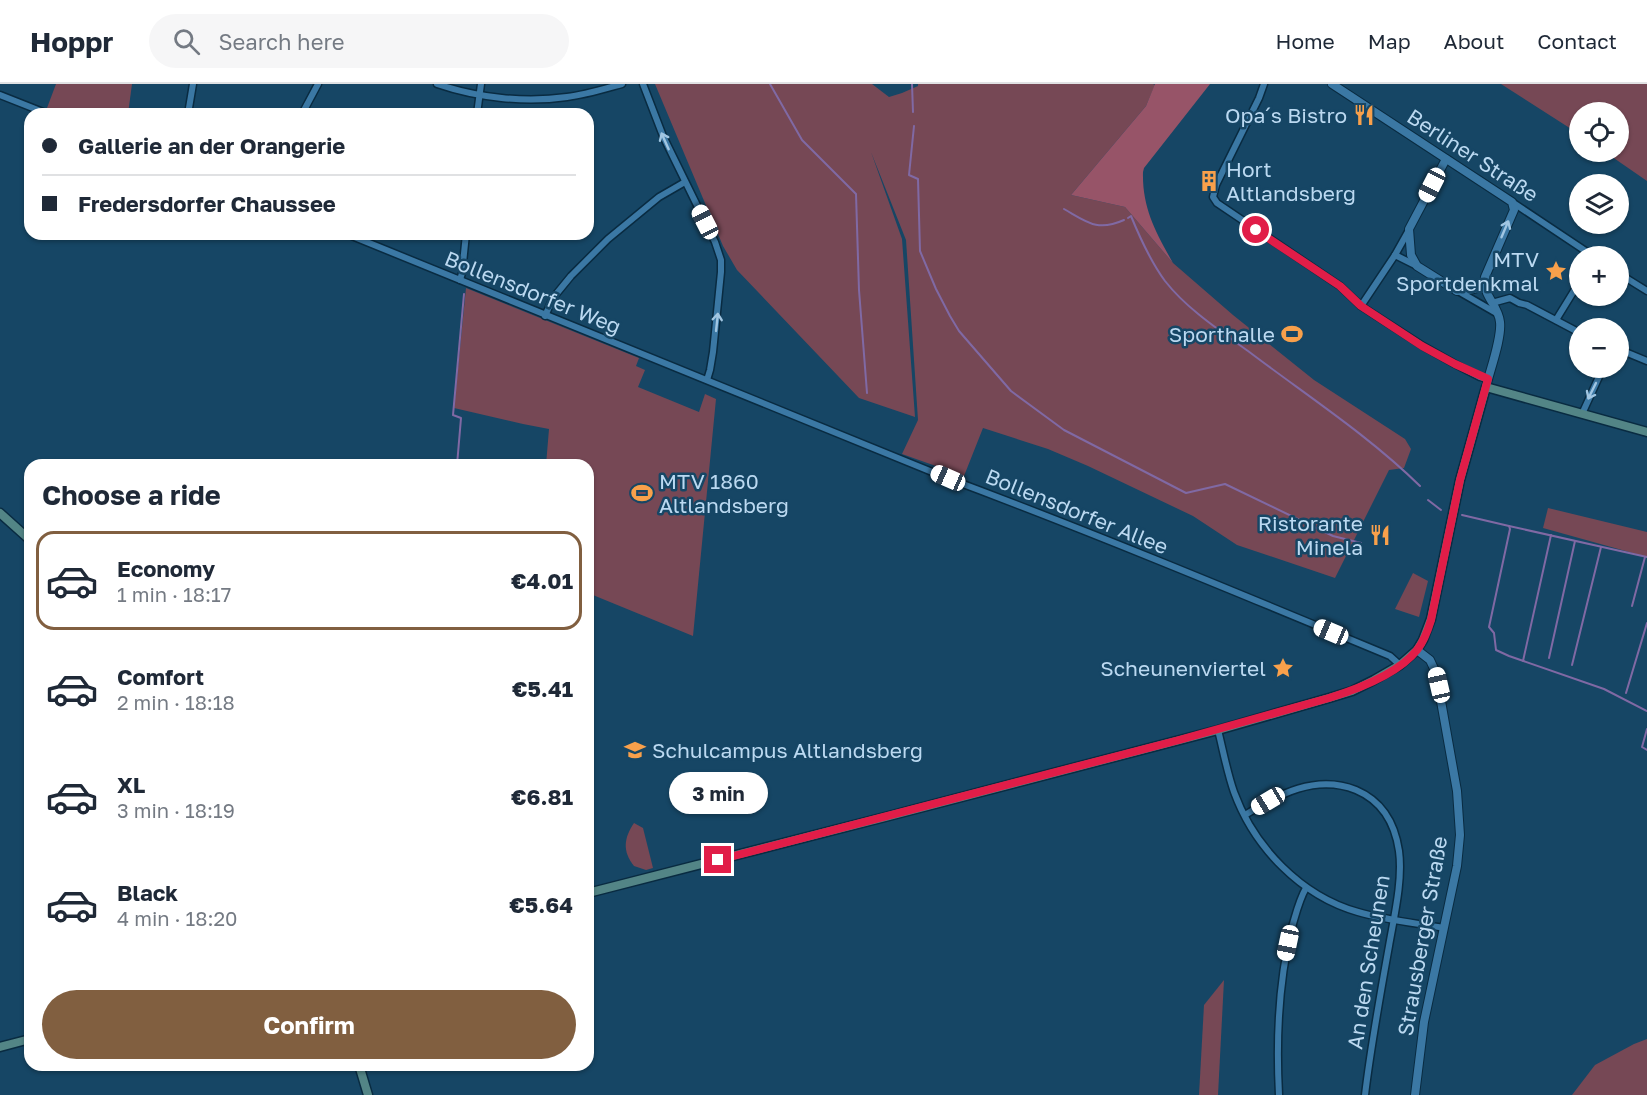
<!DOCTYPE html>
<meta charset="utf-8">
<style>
body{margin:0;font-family:"Golos Text",sans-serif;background:#f6f6f7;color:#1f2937;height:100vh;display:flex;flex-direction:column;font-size:22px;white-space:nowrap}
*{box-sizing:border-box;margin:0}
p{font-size:20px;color:#747a83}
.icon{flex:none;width:33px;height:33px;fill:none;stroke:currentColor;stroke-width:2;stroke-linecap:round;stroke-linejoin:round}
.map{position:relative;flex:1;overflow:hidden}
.side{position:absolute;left:24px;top:375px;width:570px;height:612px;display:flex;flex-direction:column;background:#fff;border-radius:18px;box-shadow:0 2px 4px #0004}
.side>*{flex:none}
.top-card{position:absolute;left:24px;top:24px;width:570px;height:132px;border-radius:18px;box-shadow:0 2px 4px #0004;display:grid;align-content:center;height:132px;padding:0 18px;background:#fff}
.fabs{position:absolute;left:1569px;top:18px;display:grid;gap:12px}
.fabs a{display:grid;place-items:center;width:60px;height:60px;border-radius:50%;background:#fff;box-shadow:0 2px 4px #0004;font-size:30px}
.end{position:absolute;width:27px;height:27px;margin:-14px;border:8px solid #e11d48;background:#fff;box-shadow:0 0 0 3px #fff}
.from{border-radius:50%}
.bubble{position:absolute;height:42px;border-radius:21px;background:#fff;box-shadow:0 2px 4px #0004;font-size:20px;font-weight:700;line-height:42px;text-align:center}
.car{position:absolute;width:18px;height:36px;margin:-18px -9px;border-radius:8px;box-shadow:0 0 4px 2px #0007;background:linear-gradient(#fff 24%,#345 0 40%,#fff 0 76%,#345 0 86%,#fff 0)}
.top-card b{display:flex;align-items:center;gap:21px;height:57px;font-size:22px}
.top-card b+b{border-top:2px solid #e0e1e3}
.top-card i{width:15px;height:15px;background:#1f2937}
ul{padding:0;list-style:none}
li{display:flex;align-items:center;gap:18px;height:99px;margin:0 12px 9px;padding:0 6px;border:3px solid transparent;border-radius:18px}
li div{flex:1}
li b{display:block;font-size:22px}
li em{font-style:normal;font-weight:700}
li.on{border-color:#815f40}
li>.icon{width:54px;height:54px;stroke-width:1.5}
h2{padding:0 18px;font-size:27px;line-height:72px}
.primary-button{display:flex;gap:12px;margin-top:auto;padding:12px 18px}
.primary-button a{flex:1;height:69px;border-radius:36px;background:#815f40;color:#fff;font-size:24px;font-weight:700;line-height:69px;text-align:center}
header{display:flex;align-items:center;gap:36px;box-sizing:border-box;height:84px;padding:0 30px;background:#fff;border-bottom:2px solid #e0e1e3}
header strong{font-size:28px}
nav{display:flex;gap:33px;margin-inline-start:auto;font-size:21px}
.search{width:420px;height:54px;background:#f6f6f7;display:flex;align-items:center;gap:15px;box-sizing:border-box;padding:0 21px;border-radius:33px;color:#747a83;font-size:22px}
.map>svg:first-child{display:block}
.green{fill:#764855}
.forest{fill:#975468}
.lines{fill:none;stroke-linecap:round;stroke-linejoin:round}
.stream{stroke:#8069a4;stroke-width:2}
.minor-casing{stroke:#092b41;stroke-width:9}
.tertiary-casing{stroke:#092b41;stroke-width:10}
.secondary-casing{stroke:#092b41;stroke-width:11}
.minor{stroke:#3b78a4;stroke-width:6}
.tertiary{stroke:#3b78a4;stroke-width:8}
.secondary{stroke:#538586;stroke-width:8}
.oneway{stroke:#a1c6e2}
.route{stroke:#e11d48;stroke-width:8}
.labels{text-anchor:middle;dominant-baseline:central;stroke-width:5;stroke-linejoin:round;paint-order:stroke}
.poi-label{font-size:21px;fill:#bbd9f1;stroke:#164665;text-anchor:end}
.street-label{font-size:21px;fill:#bbd9f1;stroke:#164665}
</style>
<header>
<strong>Hoppr</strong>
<div class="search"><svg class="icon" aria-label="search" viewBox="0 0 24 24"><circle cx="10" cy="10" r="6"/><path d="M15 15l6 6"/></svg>Search here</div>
<nav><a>Home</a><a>Map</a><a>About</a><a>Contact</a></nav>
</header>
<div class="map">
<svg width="1647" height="1011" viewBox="0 0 1647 1011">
<rect width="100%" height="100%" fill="#164665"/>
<g class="green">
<polygon points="56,0 132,0 128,30 62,30 47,24"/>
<polygon points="655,0 872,0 889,13 902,9 918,2 918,0 1153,0 1155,1 1146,22 1071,111 1125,123 1173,179 1233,231 1314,296 1405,355 1411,365 1404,384 1389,386 1335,494 1237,461 1193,432 1088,382 1048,365 983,344 964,392 902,370 918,336 906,156 871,68 902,155 915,333 859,314 737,186 723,162"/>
<polygon points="1501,0 1647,0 1647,97 1605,68 1618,68 1618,28 1580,28 1579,50"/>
<polygon points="466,204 639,274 636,282 645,286 638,303 699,328 705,310 716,315 693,552 588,509 588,381 546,381 549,345 523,340 454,324"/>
<polygon points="1548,424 1647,448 1647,473 1543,444"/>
<polygon points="1413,489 1428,497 1419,533 1395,525"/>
<path d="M 634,739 L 643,744 L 653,784 L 646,786 L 634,782 C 622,767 624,754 634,739 Z"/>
<polygon points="1224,896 1218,1011 1199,1011 1204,921"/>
<polygon points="1647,955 1647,1011 1572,1011 1595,981 1634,960"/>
</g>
<path class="forest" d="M 1155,0 L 1210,0 L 1144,84 L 1143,88 C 1142,124 1156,149 1173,179 L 1125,123 L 1071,111 L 1146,22 Z"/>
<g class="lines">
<g class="stream">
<polyline points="770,0 802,56 856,110 859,206 867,309"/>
<polyline points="912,0 913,28"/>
<polyline points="914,42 909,91 918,95 920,167 936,205 950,232 959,247 1011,307 1064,346 1186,409 1225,400 1333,452 1361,459"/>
<path d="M 1064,125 C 1087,138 1097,148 1124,136"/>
<path d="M 1128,134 L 1131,132 C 1140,154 1151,178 1165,197 C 1187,225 1219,246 1248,267 C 1306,311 1368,351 1420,402"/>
<polyline points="457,381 461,334 453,331 464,210"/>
<polyline points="1428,416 1441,426"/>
<polyline points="1462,431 1509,442 1510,445 1489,543 1494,549 1496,566 1509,572 1604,605 1647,627"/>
<polyline points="1509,442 1647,473"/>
<polyline points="1632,522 1645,473"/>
<polyline points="1549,574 1575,457"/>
<polyline points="1523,577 1551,451"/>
<polyline points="1572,581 1601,463"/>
<polyline points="1626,609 1647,539"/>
<polyline points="1647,645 1642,663 1647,666"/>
</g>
<defs>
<g id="minor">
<path d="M 437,0 C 478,14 525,19 567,13 C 585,11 604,5 622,0"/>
<polyline points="643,0 663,52 715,158 721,176 721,188 713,268 710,286 707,296"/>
<polyline points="1264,0 1259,14 1216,101 1213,113 1217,119 1340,202 1361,222 1423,262 1455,280 1480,293 1488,295"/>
<polyline points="0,11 48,30"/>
<polyline points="188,30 193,0"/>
<polyline points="302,30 318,0"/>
<polyline points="477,30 481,0"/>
<polyline points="1512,118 1593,172"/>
<path d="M 347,150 L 947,394 C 1097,450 1243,511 1390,572 L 1400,581"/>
<polyline points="1395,171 1417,182"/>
<polyline points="1618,189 1647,207"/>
<polyline points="460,196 462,189 466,150"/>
<polyline points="1458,207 1498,230"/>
<polyline points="1492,219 1510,214 1519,219 1527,221 1580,249"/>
<polyline points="1361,222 1395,171 1409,146"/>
<polyline points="545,232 553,214 571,192 608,155 659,113 685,98"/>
<polyline points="1556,236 1580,197"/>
<polyline points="1618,265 1647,277"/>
<polyline points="1582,330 1603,284"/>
<path d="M 1218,646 C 1223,666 1227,688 1234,708 C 1254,763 1301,812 1358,828 C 1386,836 1415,839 1444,844"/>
<path d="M 1245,731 C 1279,710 1316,690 1356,706 C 1382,717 1395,740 1399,767 C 1403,796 1394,833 1389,862 C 1380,912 1371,961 1365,1011"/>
<path d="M 1279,1011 C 1276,954 1278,899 1292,843 C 1296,830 1299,816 1306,804"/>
</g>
<g id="tertiary">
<path d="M 1332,0 L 1512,118 L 1514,126 L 1485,193 C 1482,212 1498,220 1500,238 C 1502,254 1490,286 1486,303"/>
<polyline points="1446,75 1409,145 1411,171 1417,182 1457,207 1474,205 1484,202"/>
<polyline points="1415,1011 1424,938 1457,782 1460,751 1457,707 1436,589 1430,576 1417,566"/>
</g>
<g id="secondary">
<polyline points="0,429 30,456"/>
<polyline points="588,809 885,733 1218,646 1329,614 1352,607 1374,596 1400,581 1417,566 1423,556 1431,535 1460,396 1486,303 1647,348"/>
<polyline points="0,963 30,955"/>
<polyline points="359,981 368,1011"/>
</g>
</defs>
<use href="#minor" class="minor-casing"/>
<use href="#tertiary" class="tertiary-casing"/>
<use href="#secondary" class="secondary-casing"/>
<use href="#minor" class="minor"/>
<use href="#tertiary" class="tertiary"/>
<use href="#secondary" class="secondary"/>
</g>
<defs><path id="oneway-shaft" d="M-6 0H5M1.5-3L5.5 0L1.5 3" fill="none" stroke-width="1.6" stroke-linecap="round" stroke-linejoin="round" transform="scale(1.5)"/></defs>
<g class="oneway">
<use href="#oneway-shaft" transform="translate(665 57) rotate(-114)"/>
<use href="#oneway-shaft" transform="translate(1505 145) rotate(-67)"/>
<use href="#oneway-shaft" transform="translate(717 238) rotate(-84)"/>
<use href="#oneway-shaft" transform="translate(1592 307) rotate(116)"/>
</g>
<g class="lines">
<path class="route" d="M 718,776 L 1179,656 L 1329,614 C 1358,605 1398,590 1417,566 C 1424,557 1428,546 1431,536 L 1460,396 L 1488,295 L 1455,280 L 1422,262 L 1361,222 L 1340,202 L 1256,146"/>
</g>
<defs>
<symbol id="restaurant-bare" viewBox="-9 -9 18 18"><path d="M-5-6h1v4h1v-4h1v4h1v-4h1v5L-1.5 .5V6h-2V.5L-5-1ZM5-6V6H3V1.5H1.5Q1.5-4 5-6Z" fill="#f8a04b" stroke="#164665" stroke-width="2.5" paint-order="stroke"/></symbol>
<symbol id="building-bare" viewBox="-9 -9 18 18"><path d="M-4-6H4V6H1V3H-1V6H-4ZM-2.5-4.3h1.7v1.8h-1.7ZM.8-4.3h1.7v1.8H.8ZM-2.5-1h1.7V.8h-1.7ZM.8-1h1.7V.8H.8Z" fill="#f8a04b" stroke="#164665" stroke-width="2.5" paint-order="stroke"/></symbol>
<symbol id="sight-bare" viewBox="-9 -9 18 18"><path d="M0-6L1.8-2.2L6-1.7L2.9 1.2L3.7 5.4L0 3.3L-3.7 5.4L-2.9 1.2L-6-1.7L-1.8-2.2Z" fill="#f8a04b" stroke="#164665" stroke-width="2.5" paint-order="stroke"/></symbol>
<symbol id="stadium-bare" viewBox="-9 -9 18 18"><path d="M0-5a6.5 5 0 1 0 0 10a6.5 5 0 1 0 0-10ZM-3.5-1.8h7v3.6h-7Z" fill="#f8a04b" stroke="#164665" stroke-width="2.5" paint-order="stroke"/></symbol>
<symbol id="school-bare" viewBox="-9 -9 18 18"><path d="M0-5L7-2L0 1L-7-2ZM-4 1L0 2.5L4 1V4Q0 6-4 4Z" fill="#f8a04b" stroke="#164665" stroke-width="2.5" paint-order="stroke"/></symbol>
</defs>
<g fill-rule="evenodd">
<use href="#restaurant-bare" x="1349" y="16" width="30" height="30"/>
<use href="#building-bare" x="1194" y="82" width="30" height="30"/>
<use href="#sight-bare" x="1541" y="172" width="30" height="30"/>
<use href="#stadium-bare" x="1277" y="235" width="30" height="30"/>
<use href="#stadium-bare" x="627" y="394" width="30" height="30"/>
<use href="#restaurant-bare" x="1365" y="436" width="30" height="30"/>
<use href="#sight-bare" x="1268" y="569" width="30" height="30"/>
<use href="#school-bare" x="620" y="651" width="30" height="30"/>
</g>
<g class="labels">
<g class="poi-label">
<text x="1347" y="31">Opa´s Bistro</text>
<text x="1226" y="85" text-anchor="start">Hort<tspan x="1226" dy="24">Altlandsberg</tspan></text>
<text x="1539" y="175">MTV<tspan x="1539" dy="24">Sportdenkmal</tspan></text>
<text x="1275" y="250">Sporthalle</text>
<text x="659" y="397" text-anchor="start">MTV 1860<tspan x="659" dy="24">Altlandsberg</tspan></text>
<text x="1363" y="439">Ristorante<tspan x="1363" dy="24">Minela</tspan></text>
<text x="1266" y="584">Scheunenviertel</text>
<text x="652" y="666" text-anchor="start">Schulcampus Altlandsberg</text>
</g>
<g class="street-label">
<text transform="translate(1473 71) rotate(33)">Berliner Straße</text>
<text transform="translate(533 208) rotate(22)">Bollensdorfer Weg</text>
<text transform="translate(1077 427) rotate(22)">Bollensdorfer Allee</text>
<text transform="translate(1422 852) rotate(-80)">Strausberger Straße</text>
<text transform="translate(1368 878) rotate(-81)">An den Scheunen</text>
</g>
</g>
</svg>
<div class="fabs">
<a><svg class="icon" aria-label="locate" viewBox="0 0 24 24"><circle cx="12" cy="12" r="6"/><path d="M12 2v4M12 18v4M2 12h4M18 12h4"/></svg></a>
<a><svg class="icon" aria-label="layers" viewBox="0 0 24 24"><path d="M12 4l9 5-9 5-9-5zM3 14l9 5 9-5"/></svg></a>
<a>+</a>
<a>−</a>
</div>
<i class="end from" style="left:1256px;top:146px"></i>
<i class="end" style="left:718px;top:776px"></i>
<div class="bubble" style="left:669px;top:688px;width:99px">3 min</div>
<i class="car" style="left:1432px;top:101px;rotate:207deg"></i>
<i class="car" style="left:705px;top:138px;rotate:333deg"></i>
<i class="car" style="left:948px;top:394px;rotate:294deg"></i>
<i class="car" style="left:1331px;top:548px;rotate:293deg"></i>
<i class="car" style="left:1439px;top:601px;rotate:347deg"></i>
<i class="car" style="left:1268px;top:717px;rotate:239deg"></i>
<i class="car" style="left:1288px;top:859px;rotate:192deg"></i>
<div class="top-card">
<b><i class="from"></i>Gallerie an der Orangerie</b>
<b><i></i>Fredersdorfer Chaussee</b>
</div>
<section class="side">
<h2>Choose a ride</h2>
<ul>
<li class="on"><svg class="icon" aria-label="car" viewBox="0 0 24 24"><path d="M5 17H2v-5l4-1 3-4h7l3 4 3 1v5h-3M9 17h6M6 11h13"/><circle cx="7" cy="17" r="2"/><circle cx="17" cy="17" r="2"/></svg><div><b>Economy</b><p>1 min · 18:17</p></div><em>€4.01</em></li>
<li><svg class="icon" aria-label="car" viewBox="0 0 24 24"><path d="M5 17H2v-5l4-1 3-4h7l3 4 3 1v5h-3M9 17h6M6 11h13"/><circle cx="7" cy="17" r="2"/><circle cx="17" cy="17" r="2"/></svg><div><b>Comfort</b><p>2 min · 18:18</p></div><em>€5.41</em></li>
<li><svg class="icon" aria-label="car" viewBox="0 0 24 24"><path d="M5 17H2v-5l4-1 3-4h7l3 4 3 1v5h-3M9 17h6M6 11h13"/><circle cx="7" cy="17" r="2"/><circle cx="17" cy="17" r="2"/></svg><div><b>XL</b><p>3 min · 18:19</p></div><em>€6.81</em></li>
<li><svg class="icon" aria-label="car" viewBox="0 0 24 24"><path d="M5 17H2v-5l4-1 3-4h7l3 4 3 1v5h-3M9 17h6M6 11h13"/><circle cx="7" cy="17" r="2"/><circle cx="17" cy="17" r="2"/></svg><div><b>Black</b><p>4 min · 18:20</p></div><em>€5.64</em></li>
</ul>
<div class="primary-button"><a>Confirm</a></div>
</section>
</div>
